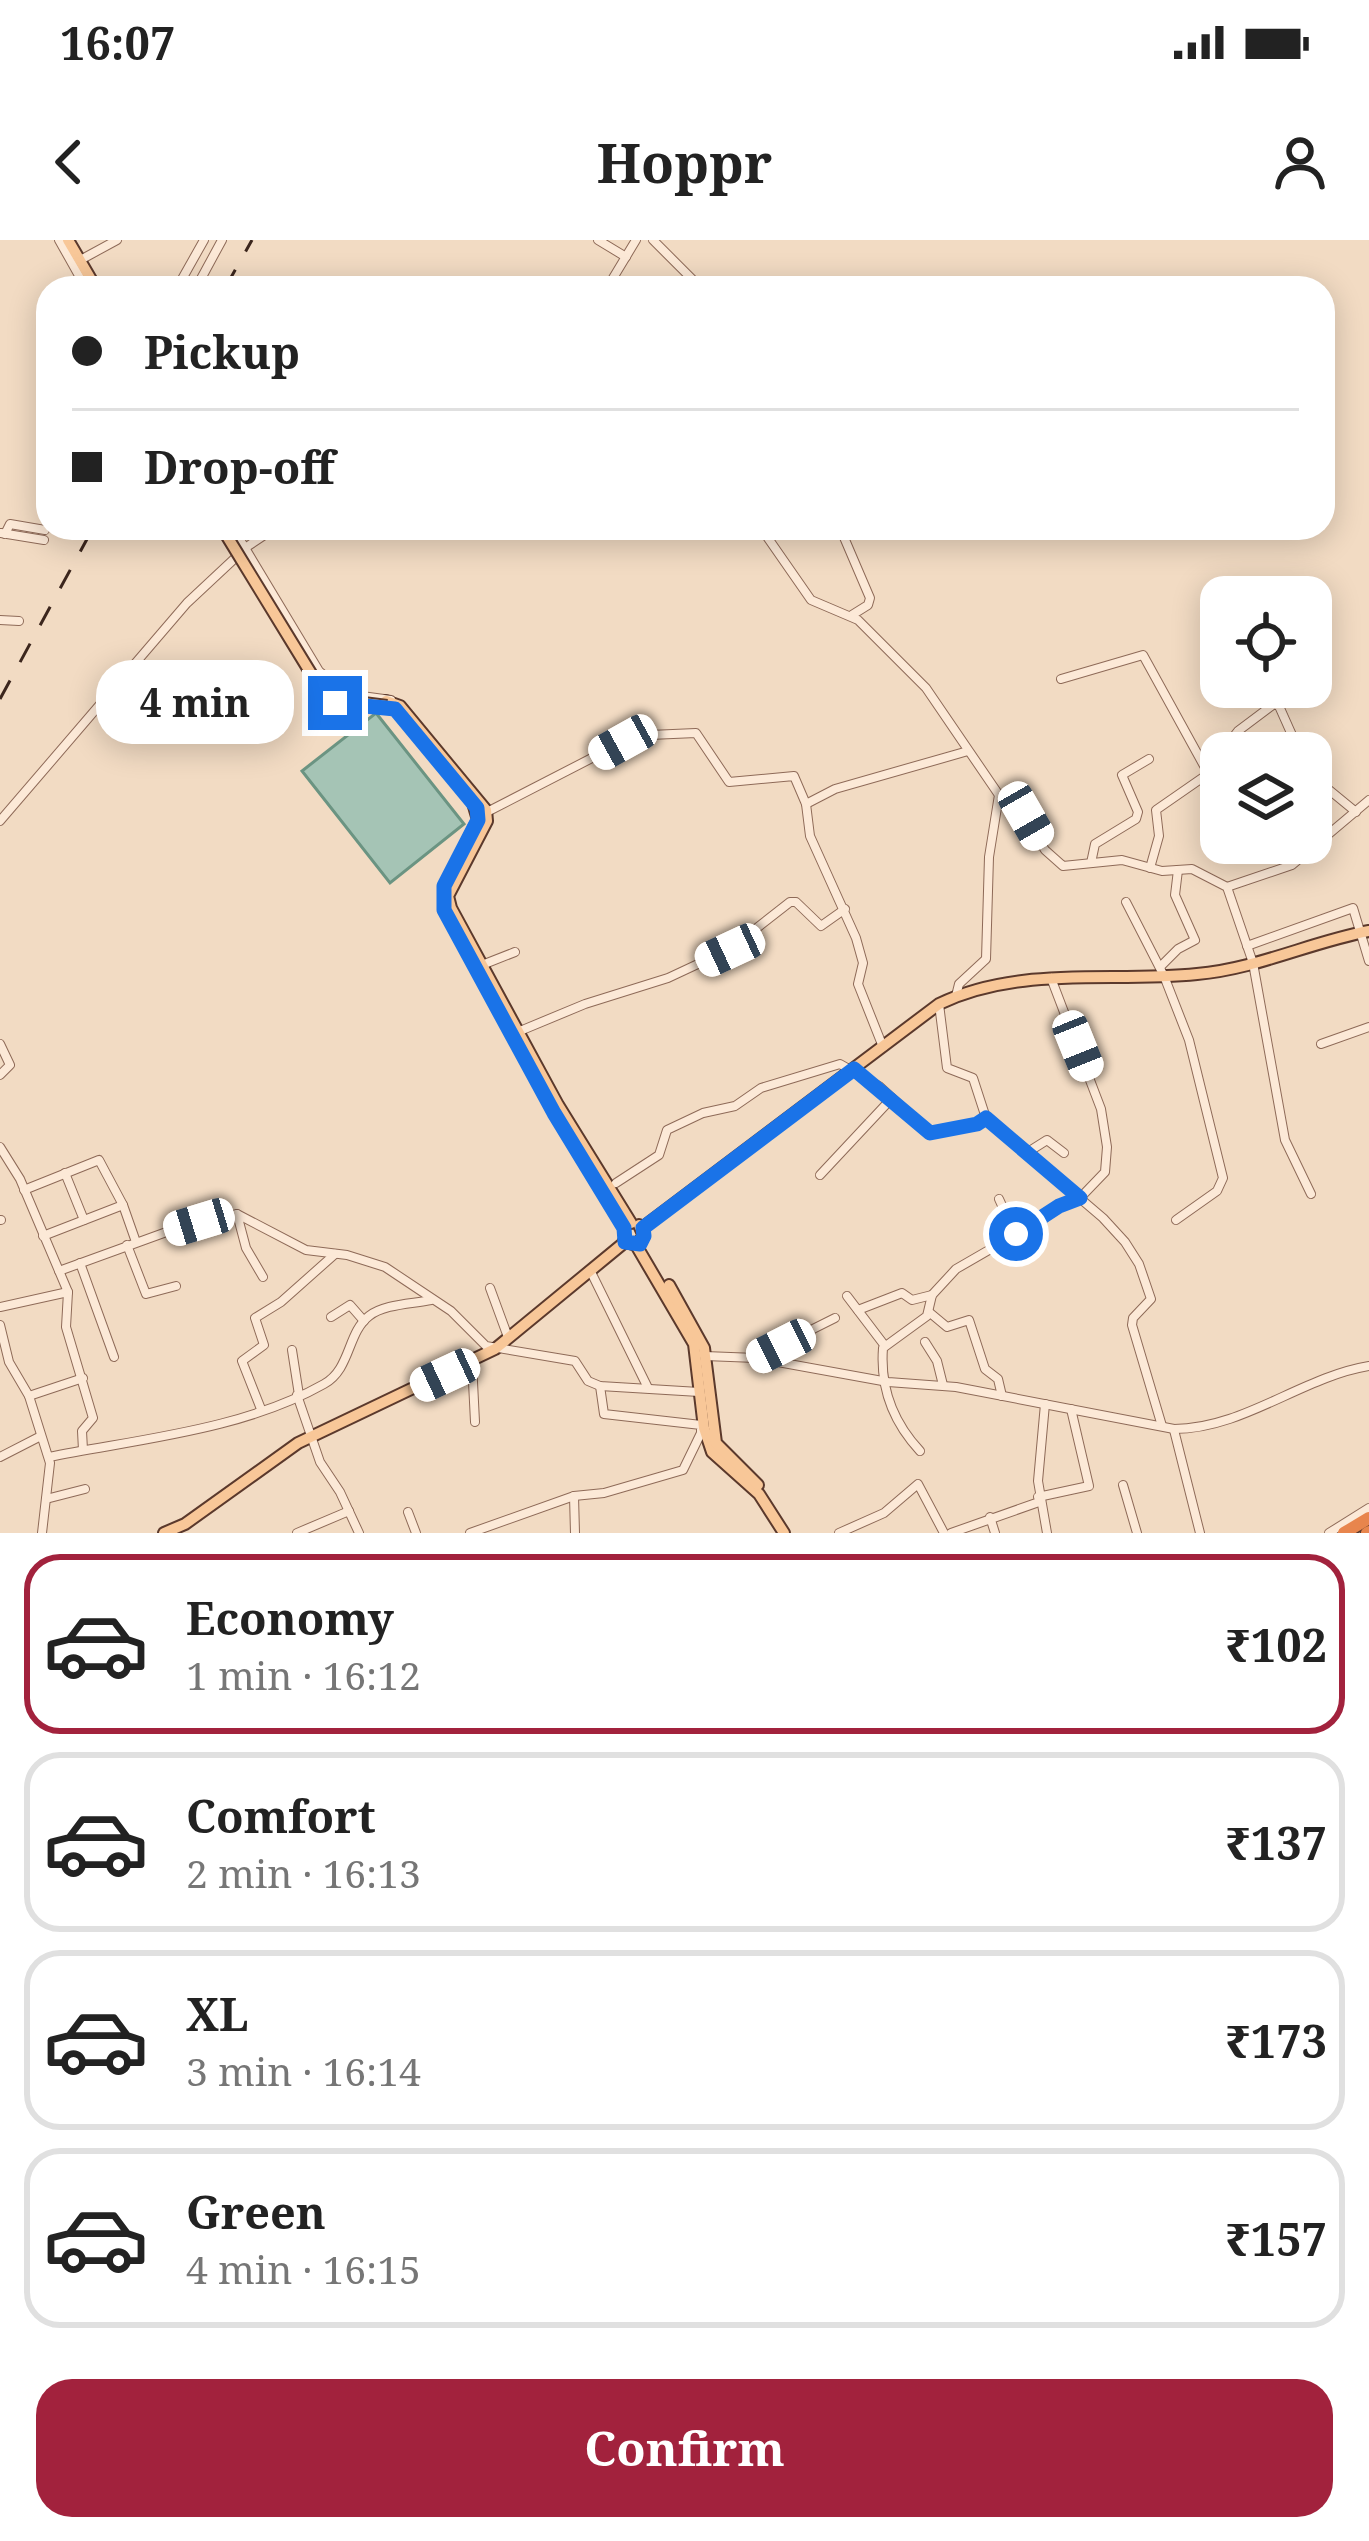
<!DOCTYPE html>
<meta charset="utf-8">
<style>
body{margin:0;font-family:"Noto Serif",serif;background:#f6f6f6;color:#222;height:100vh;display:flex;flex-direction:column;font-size:45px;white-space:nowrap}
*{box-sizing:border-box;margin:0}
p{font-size:39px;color:#767676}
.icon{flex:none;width:66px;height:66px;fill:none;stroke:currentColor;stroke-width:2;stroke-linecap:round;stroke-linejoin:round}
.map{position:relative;height:1293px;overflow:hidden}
.details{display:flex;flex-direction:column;background:#fff;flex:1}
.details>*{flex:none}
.hud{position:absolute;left:36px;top:36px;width:1299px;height:264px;border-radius:36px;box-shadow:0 6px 30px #0003;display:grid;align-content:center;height:264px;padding:0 36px;background:#fff}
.controls{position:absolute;left:1200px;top:336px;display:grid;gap:24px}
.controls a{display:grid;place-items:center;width:132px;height:132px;border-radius:24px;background:#fff;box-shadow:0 6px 30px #0003;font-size:60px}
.end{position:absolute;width:54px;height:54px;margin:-27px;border:15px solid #1a73e8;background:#fff;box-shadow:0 0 0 6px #fff}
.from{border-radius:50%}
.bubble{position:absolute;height:84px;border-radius:36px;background:#fff;box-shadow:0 6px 30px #0003;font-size:39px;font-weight:700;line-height:84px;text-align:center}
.car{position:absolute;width:36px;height:72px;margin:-36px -18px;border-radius:15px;box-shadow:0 0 9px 3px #0007;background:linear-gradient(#fff 24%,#345 0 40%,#fff 0 76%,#345 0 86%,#fff 0)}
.hud b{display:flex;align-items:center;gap:42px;height:114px;font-size:45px}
.hud b+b{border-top:3px solid #e0e0e0}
.hud i{width:30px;height:30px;background:#222}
ul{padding:21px 0 0;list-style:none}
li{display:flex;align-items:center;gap:36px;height:180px;margin:0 24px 18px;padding:0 12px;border:6px solid #e0e0e0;border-radius:36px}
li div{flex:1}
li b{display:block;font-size:45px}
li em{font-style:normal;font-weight:700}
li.on{border-color:#a2223d}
li>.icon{width:108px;height:108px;stroke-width:1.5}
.primary-button{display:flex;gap:24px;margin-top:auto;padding:24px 36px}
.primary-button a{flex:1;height:138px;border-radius:36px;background:#a2223d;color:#fff;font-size:48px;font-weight:700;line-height:138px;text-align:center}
.status{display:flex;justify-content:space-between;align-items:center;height:84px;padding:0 60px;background:#fff;direction:ltr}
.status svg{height:33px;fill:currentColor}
header{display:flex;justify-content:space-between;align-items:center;height:156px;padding:0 36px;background:#fff;font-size:54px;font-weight:700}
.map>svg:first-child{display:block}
.water{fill:#a5c4b5;stroke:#6b9482;stroke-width:3}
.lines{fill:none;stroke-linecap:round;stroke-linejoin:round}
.minor-casing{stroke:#8e6a58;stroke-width:10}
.major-casing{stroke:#5b392c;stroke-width:14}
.highway-casing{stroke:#5b392c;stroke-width:15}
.minor{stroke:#fce9d7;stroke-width:8}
.major{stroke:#f8c798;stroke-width:10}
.highway{stroke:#e8854d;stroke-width:12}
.rail{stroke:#3c261d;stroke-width:3;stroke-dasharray:21 21;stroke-linecap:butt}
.major-bridge-casing{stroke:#5b392c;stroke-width:14;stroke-linecap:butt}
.major-bridge{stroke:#f8c798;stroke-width:10}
.route{stroke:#1a73e8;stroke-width:15}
</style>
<div class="status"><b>16:07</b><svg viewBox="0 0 49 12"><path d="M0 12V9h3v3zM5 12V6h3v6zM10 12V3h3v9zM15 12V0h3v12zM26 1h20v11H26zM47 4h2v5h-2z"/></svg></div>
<header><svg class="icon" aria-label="back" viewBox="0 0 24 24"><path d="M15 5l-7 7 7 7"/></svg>Hoppr<svg class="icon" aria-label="person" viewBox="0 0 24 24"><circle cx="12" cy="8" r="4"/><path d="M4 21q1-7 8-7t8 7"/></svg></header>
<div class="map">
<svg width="1369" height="1293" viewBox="0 0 1369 1293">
<rect width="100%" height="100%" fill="#f2dbc3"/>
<polygon class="water" points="376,473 464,584 390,643 302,531"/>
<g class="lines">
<defs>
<g id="minor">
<polyline points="59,0 86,48"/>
<polyline points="598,0 626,17"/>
<polyline points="653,0 701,48"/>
<polyline points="84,18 117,0"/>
<polyline points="608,46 636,44 642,48"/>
<polyline points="177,48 204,0"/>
<polyline points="196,48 222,0"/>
<polyline points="607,48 636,0"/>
<polyline points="233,288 319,431 347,454 391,460"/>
<polyline points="761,288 811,360 858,380 926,448 999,555 989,617 986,719 959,744 956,756"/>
<polyline points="840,288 870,358 868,365 852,375"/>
<polyline points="1,293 44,300"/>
<polyline points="5,294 10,284 45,290"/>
<polyline points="0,380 19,381"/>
<polyline points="1061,439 1143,415 1208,533"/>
<polyline points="313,442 336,463 361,467"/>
<polyline points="1221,513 1238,491 1274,464 1279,466 1300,513"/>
<polyline points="1311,535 1356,572"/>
<polyline points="999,555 1022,572 1045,610 1063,626 1122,620 1162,631 1192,629 1227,647 1253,723 1285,900 1311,954"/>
<polyline points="806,564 835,549 968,511"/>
<polyline points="487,572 623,502 650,495 696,493 729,542 794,536 806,564 810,596 856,698 863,723 858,744 883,807"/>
<polyline points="0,581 187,363 248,306 275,288"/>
<polyline points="1091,623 1095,604 1136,579 1138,572 1122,535 1149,519"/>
<polyline points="1150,628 1159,596 1156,570 1205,536 1221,514"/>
<polyline points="1227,647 1292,625 1369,560"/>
<polyline points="1126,662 1164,736 1189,800 1223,938 1217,951 1176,980"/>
<polyline points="1247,706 1353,668 1369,721"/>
<polyline points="482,725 515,712"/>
<polyline points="1160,727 1178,709 1195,700 1175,655 1178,630"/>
<polyline points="939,764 947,828 973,838 986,878 1103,978 1125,1002 1139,1024 1151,1059 1133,1078 1132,1085 1162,1186"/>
<polyline points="520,791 585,764 668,738 730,709 790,662 796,662 821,686 845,669"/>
<polyline points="0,804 10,825 0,835"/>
<polyline points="1321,804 1369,787"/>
<polyline points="0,907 20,939 68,1052 66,1087 93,1178 82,1191 83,1210"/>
<polyline points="1028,912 1047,900 1064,913"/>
<polyline points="65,933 84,980"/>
<polyline points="820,935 892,858"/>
<polyline points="616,943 659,915 667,890 703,873 735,866 761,848 840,824 879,846 930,893 977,884 986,878"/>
<polyline points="24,950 99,920 123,965 136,1002"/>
<polyline points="999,959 1015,994"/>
<polyline points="237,974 246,1008 263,1037"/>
<polyline points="0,980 1,980"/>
<polyline points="43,996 123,965"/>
<polyline points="127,1005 146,1054 176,1046"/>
<polyline points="80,1023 114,1117"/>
<polyline points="590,1030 648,1148"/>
<polyline points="59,1031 172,990 237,974 306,1010 347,1015 385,1027 451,1071 486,1106 575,1121 588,1141 600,1146 699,1152"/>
<polyline points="490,1048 508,1097"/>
<polyline points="847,1056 885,1106"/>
<polyline points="0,1067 68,1052"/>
<polyline points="858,1070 902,1053 912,1060 932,1055"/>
<polyline points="929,1072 947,1087 969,1080 985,1129 998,1139 1002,1156"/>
<polyline points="331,1077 350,1065 364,1081"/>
<polyline points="0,1085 9,1122 29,1156 50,1223 42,1293"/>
<polyline points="925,1102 937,1121 943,1145"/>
<polyline points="292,1110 299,1155"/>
<path d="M 705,1116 L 756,1118 L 888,1142 L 956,1147 L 1174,1189 C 1243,1189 1302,1137 1369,1126"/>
<polyline points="757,1117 835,1078"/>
<polyline points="472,1122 475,1182"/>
<polyline points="297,1155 320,1222 340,1252 359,1293"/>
<polyline points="29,1156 83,1138"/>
<polyline points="1045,1164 1038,1241 1047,1293"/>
<polyline points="261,1169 242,1121 264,1105 255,1078 281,1062 335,1014"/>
<polyline points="1174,1190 1200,1293"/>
<path d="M 920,1211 C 893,1182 880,1147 883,1108 L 927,1076 L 932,1055 L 956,1029 L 1046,977 L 1059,966 L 1080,958 L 1105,932 L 1107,907 L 1101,869 L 1051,738"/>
<polyline points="0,1217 39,1197"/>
<path d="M 49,1217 C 139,1199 243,1190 324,1144 C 351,1129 347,1093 369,1076 C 384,1064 412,1064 431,1060"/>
<polyline points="1123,1245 1137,1293"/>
<polyline points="574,1256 575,1293"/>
<polyline points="1038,1257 1089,1246 1071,1169"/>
<polyline points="46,1259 85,1249"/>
<polyline points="408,1272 416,1293"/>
<polyline points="990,1277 995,1293"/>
<polyline points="297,1293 349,1271"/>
<polyline points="470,1293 574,1256 604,1253 683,1230 701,1193 701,1185 604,1174 600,1146"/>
<polyline points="839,1293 884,1273 918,1244 944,1293"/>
<polyline points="951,1293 1039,1262"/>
<polyline points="1329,1293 1369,1268"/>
</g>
<g id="major">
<polyline points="68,0 96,48"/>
<polyline points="386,461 400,466 486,570 487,581 448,656 451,668 558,865 631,983"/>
<polyline points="460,616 478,580 473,563"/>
<polyline points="480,735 563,887"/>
<polyline points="611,965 624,987"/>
<path d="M 642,988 L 939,764 C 1020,725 1111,743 1197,734 C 1256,729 1311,702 1369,691"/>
<polyline points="624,1001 636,1005 694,1104 704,1188 712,1212 759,1254 784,1293"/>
<polyline points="636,1005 644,996 639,985"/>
<polyline points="669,1045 704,1108 716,1203 758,1245"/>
<polyline points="164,1293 185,1284 298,1203 495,1109 625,1002"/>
</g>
<g id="highway">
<polyline points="1344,1293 1369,1278"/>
<polyline points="1367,1293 1369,1292"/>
</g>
</defs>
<use href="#minor" class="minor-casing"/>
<use href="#major" class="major-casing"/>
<use href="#highway" class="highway-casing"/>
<use href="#minor" class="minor"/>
<use href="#major" class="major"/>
<use href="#highway" class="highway"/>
<g class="rail">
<polyline points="225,48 252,0"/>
<polyline points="0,459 93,288"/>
</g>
<defs>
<polyline id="major-bridge" points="222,288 315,440 340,460 387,466"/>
</defs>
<use href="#major-bridge" class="major-bridge-casing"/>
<use href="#major-bridge" class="major-bridge"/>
</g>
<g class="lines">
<polyline class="route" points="335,463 395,469 477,568 478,580 444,646 444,670 554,873 624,988 625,1002 640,1004 644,996 643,988 854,829 930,893 977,884 986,878 1080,958 1059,966 1016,994"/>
</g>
</svg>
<div class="controls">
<a><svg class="icon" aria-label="locate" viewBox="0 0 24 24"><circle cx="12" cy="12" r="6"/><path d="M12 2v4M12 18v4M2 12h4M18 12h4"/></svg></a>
<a><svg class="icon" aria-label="layers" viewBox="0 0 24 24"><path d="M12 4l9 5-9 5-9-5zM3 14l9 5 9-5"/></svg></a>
</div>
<i class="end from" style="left:1016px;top:994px"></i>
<i class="end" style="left:335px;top:463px"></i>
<div class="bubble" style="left:96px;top:420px;width:198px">4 min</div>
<i class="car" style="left:623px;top:502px;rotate:241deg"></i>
<i class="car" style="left:1026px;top:576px;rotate:150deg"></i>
<i class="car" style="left:730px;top:710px;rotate:245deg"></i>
<i class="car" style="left:1078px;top:806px;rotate:158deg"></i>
<i class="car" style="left:199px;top:982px;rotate:253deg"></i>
<i class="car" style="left:781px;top:1106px;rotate:243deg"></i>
<i class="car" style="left:445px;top:1135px;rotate:245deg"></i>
<div class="hud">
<b><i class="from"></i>Pickup</b>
<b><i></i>Drop-off</b>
</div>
</div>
<section class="details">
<ul>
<li class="on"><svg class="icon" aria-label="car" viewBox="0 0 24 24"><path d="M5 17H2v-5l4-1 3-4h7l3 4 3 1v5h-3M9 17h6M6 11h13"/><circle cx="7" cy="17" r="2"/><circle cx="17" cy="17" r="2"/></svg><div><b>Economy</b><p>1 min · 16:12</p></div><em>₹102</em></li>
<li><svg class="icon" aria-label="car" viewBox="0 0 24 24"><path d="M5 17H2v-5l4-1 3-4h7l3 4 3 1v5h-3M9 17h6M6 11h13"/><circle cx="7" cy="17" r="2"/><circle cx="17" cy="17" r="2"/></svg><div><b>Comfort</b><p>2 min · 16:13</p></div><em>₹137</em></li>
<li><svg class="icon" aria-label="car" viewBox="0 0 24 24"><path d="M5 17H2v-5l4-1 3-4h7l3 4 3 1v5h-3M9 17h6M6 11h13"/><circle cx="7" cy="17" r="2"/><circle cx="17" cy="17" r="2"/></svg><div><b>XL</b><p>3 min · 16:14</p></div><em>₹173</em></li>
<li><svg class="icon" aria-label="car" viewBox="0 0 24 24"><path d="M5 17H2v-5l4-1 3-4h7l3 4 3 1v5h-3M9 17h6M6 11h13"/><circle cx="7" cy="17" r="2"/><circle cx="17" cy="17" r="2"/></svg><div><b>Green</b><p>4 min · 16:15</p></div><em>₹157</em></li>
</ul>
<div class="primary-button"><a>Confirm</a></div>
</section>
